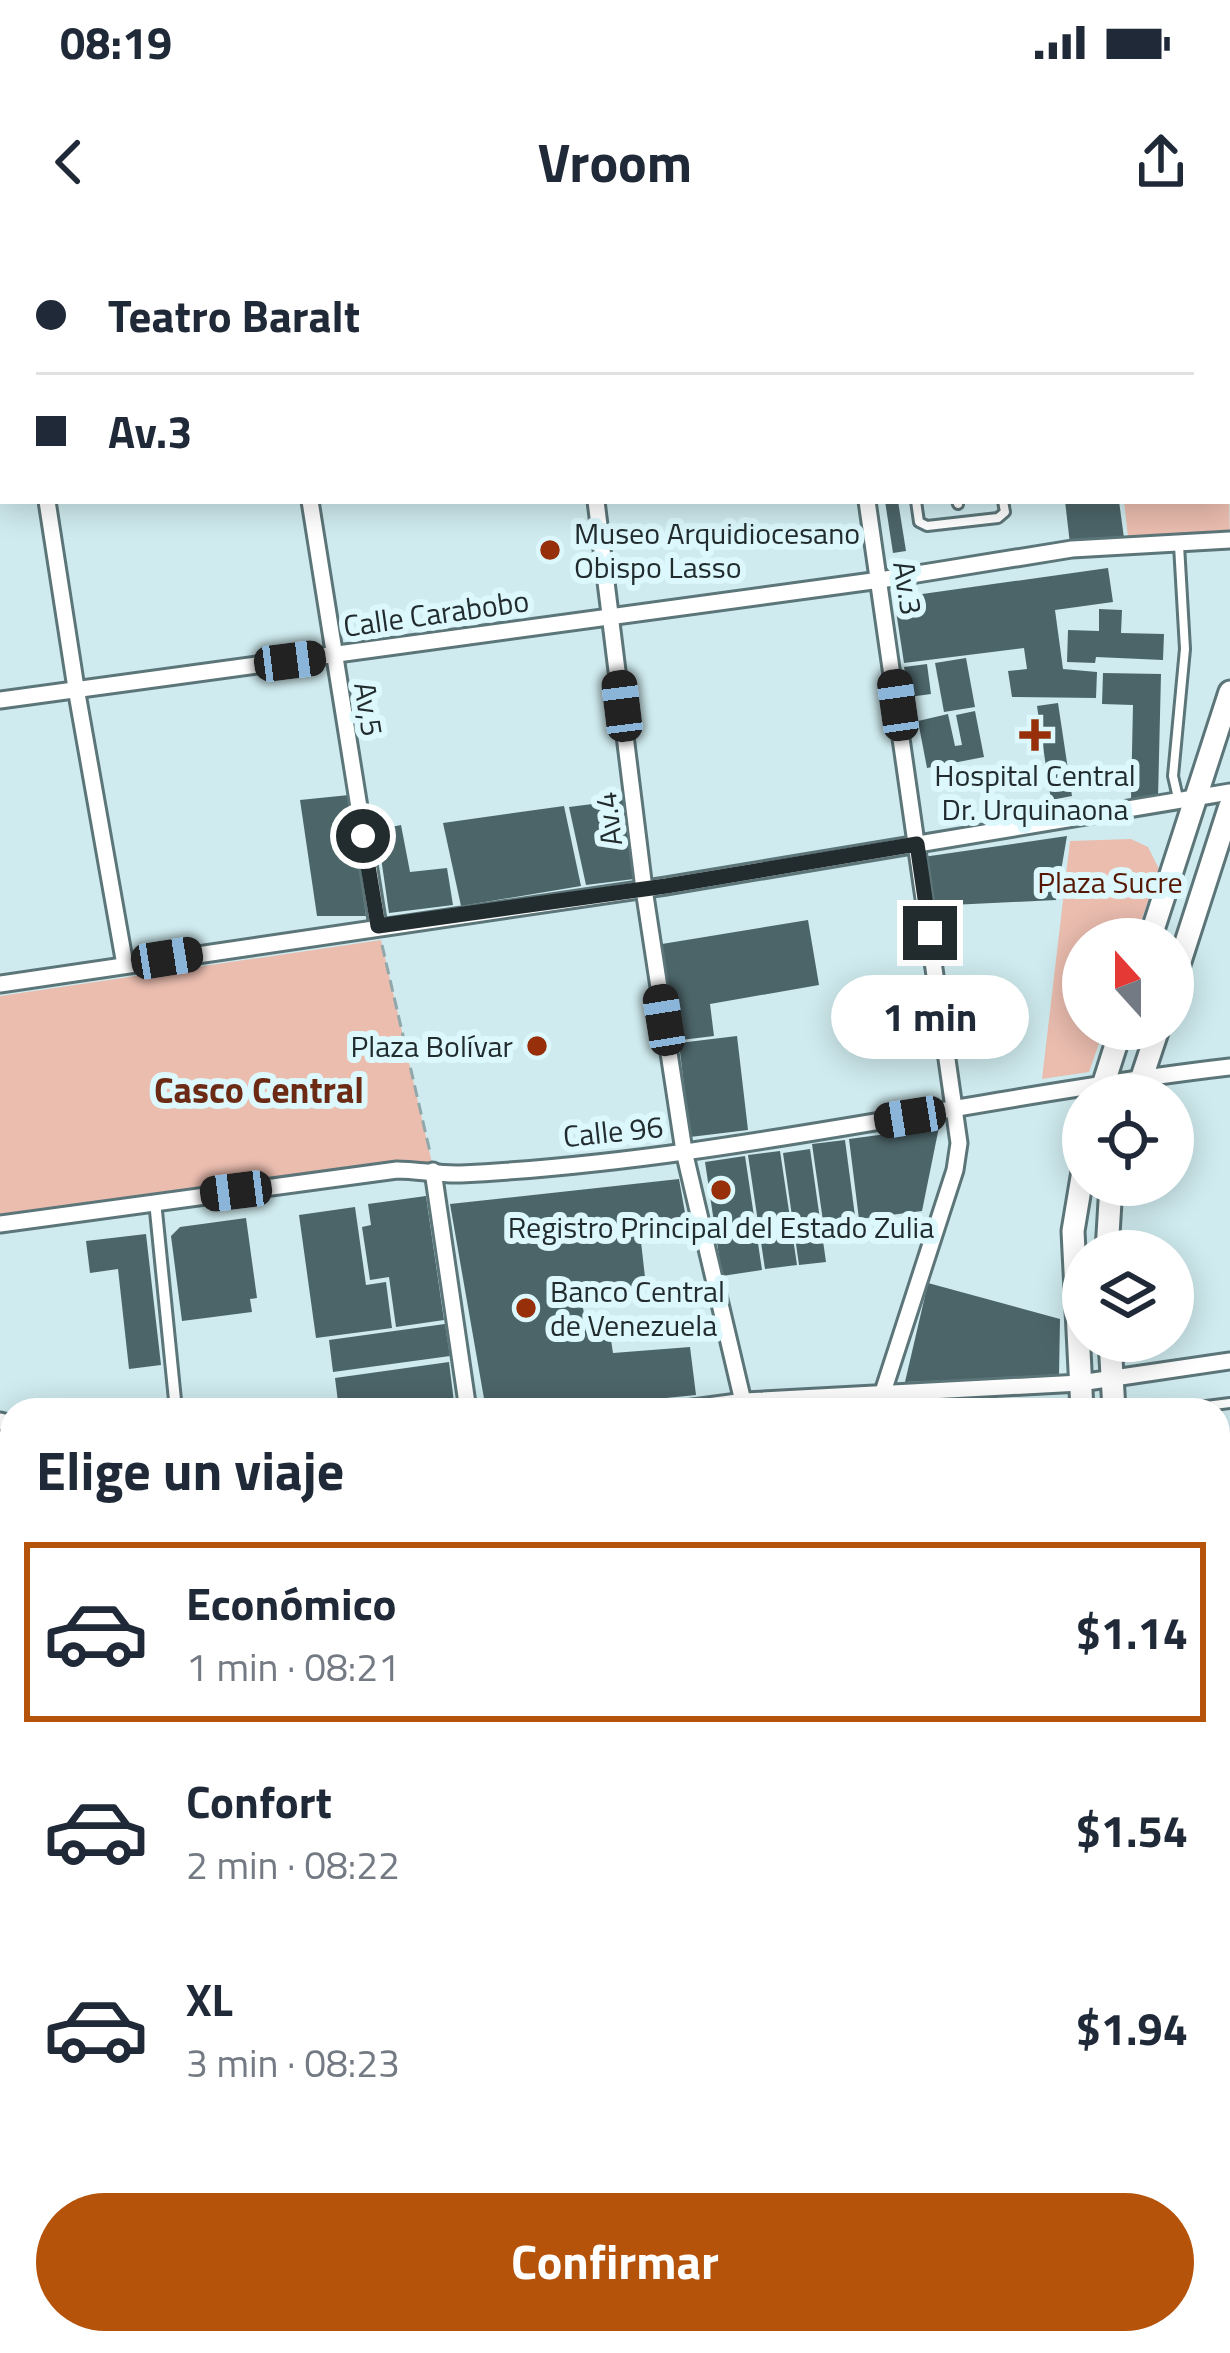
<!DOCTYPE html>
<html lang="es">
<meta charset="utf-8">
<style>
body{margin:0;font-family:"Titillium Web",sans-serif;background:#f2f2f3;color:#1f2937;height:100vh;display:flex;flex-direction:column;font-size:45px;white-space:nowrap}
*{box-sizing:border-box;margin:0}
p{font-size:39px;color:#747a83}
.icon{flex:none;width:66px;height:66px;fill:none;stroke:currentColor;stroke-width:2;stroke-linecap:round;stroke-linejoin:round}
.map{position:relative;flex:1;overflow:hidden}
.panel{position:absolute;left:0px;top:1158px;width:1230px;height:957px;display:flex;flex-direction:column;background:#fff;border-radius:36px 36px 0 0;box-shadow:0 6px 30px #0003}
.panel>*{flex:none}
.top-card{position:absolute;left:0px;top:0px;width:1230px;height:264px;box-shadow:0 6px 30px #0003;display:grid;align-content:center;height:264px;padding:0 36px;background:#fff}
.needle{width:78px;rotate:339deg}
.buttons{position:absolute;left:1062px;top:678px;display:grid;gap:24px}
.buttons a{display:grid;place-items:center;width:132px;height:132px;border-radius:50%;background:#fff;box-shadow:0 6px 30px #0003;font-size:60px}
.end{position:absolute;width:54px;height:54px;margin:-27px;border:15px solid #222c2e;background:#fff;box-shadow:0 0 0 6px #fff}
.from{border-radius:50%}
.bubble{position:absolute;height:84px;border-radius:42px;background:#fff;box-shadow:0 6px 30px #0003;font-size:39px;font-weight:700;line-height:84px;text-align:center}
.car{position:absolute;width:36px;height:72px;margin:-36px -18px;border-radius:15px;box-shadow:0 0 9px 3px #0007;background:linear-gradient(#222 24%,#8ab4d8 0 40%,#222 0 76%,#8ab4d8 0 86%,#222 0)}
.top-card b{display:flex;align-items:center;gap:42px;height:114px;font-size:45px}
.top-card b+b{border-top:3px solid #e0e1e3}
.top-card i{width:30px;height:30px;background:#1f2937}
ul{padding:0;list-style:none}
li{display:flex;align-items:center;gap:36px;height:180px;margin:0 24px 18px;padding:0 12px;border:6px solid transparent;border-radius:0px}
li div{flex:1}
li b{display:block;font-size:45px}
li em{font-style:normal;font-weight:700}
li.current{border-color:#b45309}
li>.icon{width:108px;height:108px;stroke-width:1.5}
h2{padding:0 36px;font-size:54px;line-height:144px}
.primary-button{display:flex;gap:24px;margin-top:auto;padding:24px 36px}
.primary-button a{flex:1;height:138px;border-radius:72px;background:#b45309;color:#fff;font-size:48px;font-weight:700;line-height:138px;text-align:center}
.status{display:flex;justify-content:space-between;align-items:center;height:84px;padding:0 60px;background:#fff;direction:ltr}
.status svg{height:33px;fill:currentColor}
header{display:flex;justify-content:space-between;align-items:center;height:156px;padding:0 36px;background:#fff;font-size:54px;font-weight:700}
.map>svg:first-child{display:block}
.green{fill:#eabdaf}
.water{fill:#bf8d7d}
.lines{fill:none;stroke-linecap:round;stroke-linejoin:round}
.stream{stroke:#bf8d7d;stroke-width:6}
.ferry{stroke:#6f2f1b;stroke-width:3;stroke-dasharray:15 12;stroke-linecap:butt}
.building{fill:#4c6569}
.service-casing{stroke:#5c7578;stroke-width:14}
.pedestrian-casing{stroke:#5c7578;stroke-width:16}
.minor-casing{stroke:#5c7578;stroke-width:21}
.tertiary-casing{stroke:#5c7578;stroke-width:24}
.secondary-casing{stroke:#5c7578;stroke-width:27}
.path{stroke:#91a7aa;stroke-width:3;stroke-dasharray:12 6;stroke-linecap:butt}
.service{stroke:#fff;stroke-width:8}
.pedestrian{stroke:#fff;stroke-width:10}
.minor{stroke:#fff;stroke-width:15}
.tertiary{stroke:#fff;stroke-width:18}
.secondary{stroke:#fff;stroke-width:21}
.route{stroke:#222c2e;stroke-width:15}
.poi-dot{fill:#97300a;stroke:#dcf8fc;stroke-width:4.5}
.labels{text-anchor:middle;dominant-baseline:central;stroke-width:12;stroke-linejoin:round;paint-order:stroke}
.poi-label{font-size:30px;fill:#222c2e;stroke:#dcf8fc;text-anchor:start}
.street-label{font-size:30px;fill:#222c2e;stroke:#dcf8fc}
.park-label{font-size:30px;fill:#561804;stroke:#dcf8fc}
.quarter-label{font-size:36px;font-weight:bold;fill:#6c2a15;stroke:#dcf8fc}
</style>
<div class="status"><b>08:19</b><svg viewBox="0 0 49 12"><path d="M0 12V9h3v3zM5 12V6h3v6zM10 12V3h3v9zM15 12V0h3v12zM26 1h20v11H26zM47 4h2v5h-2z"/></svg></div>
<header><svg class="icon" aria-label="back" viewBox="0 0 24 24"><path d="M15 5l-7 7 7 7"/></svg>Vroom<svg class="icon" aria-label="share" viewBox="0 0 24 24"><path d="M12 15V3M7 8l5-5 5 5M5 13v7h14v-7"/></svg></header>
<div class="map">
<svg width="1230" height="2113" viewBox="0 0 1230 2113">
<rect width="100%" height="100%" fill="#cfebef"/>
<g class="green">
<polygon points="1227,147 1230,304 1129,306 1124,261 1227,261"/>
<polygon points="1131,599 1148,607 1159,629 1135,699 1083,699 1083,789 1104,789 1089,832 1042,839 1070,601"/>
<polygon points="381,700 432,923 0,984 0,756"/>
<polygon points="1218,1473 1230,1475 1230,1566 1218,1573"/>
</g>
<g class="water">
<polygon points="1230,1793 1230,2113 855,2113 854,2103 1218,2103 1218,1794"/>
<polygon points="12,2024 12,2103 417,2103 418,2113 0,2113 0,2026"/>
<polygon points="514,2103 755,2103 756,2113 516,2113"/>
</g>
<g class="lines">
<g class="stream">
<polyline points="1182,0 1196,3"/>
<polyline points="1227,10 1230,10"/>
</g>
<g class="ferry">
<polyline points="218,2103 220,2113"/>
<polyline points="422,2103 435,2113"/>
</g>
</g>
<g class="building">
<polygon points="885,261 898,261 906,311 893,313"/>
<polygon points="1065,261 1119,261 1124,298 1070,304"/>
<polygon points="1108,328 1113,362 1055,370 1063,429 1097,432 1096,458 1012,457 1008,431 1027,429 1024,408 904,423 894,358"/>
<polygon points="1099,369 1122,370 1121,393 1164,394 1163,420 1096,417 1095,423 1067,422 1068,390 1099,391"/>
<polygon points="966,418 975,467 944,472 935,423"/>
<polygon points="927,424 931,454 909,457 904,427"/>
<polygon points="1103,433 1161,434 1158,559 1131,559 1133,465 1102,464"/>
<polygon points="1058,463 1072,556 1051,560 1037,466"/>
<polygon points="975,471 984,517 927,528 918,481 948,474 955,506 962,505 956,475"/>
<polygon points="349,555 366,676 317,676 300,560"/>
<polygon points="624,560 634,639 586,645 569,567"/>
<polygon points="564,566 581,646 461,666 443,583"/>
<polygon points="401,585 410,632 447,628 453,665 389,673 377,590"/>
<polygon points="1067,596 1056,660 931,666 923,617"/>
<polygon points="808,680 819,745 710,764 714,796 673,801 662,704"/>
<polygon points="737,796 748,890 690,897 679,803"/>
<polygon points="939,887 922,971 859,979 849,899"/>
<polygon points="845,900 855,976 823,981 812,904"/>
<polygon points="810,909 826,1022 799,1025 783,913"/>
<polygon points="780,911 797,1025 765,1029 748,915"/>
<polygon points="745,916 762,1030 722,1036 705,922"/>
<polygon points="679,939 687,984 640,993 646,1046 580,1050 586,1086 609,1087 613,1113 690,1107 696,1155 547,1170 486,1170 450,964"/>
<polygon points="426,956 444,1080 396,1087 389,1037 370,1040 362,987 371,985 368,964"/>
<polygon points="355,967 366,1045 386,1042 392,1088 316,1098 299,975"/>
<polygon points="246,978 257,1058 250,1059 252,1072 182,1081 171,996 180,987"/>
<polygon points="146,994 161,1125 129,1129 118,1029 90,1033 86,1001"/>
<polygon points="928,1043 1060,1079 1059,1136 905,1142"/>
<polygon points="445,1084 450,1116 333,1132 329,1100"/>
<polygon points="449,1122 455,1170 339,1170 335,1138"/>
<polygon points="1051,1158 1060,1164 1060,1170 890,1170 901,1160"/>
<polygon points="1230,1265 1230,1326 1218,1325 1218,1266"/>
<polygon points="0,1335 12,1336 12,1451 0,1450"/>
<polygon points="0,1471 12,1471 12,1559 0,1560"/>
<polygon points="10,1592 12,1744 0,1746 0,1593"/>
<polygon points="1230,1665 1230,1757 1218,1759 1218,1667"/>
</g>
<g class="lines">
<defs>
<g id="service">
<polyline points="916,261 919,282 927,286 998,278 1005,272 1003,261"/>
<polyline points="957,261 958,264"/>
<polyline points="1178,558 1173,536 1185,409 1179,305"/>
<polyline points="1175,1170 1230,1163"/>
<polyline points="1218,1247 1230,1245"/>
<polyline points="1218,1771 1230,1769"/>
</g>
<g id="pedestrian">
<polyline points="155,961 176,1170"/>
<polyline points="0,1322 12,1324"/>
<polyline points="0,1457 12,1457"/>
<polyline points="0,1577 12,1575"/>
</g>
<g id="minor">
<polyline points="8,0 8,3"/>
<polyline points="558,0 559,3"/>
<polyline points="1081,0 1082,3"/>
<polyline points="1102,3 1102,0"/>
<polyline points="47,261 76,448 125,725"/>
<polyline points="310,261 378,686"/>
<polyline points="596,261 644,649 684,911 745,1170"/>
<polyline points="867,261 959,903 955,930 882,1155 882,1170"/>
<polyline points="0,460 880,340 1072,309 1230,300"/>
<polyline points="0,744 666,646 1230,552"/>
<polyline points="433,931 468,1170"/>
<path d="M 0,984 L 397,930 C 418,930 440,935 461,934 C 720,921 973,857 1230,827"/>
<polyline points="678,1170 745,1161 1080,1143 1230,1121"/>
<polyline points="0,1181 12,1184"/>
<polyline points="1218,1459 1230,1460"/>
<polyline points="1218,1591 1230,1583"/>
<polyline points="0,1850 12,1849"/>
</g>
<g id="tertiary">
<polyline points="276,0 276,3"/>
<polyline points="826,0 827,3"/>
<polyline points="1227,101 1230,102"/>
<polyline points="1227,121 1230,122"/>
<polyline points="0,198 3,198"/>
<polyline points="0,236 3,236"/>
</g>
<g id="secondary">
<polyline points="1150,699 1230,452"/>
<polyline points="1173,743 1230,566"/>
<polyline points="1100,855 1121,789"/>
<polyline points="1136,855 1158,789"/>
<polyline points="1107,1011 1111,945"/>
<polyline points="1110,1101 1114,1170"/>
<polyline points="1082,1170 1073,991 1083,931"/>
<polyline points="0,1785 12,1783"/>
<polyline points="0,1817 12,1815"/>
</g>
</defs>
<use href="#service" class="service-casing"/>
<use href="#pedestrian" class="pedestrian-casing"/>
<use href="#minor" class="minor-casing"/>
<use href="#tertiary" class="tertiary-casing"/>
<use href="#secondary" class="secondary-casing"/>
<polyline class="path" points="382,705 430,912"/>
<use href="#service" class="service"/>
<use href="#pedestrian" class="pedestrian"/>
<use href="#minor" class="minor"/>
<use href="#tertiary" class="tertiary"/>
<use href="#secondary" class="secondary"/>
</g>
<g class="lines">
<polyline class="route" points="363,596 378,686 666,646 917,604 930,693"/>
</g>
<g class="poi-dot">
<circle cx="550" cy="310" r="12"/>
<path d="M1029 477h12v12h12v12h-12v12h-12v-12h-12v-12h12z"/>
<circle cx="537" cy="806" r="12"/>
<circle cx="721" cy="950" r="12"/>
<circle cx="526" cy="1068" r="12"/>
</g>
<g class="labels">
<g class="poi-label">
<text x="574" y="293">Museo Arquidiocesano<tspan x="574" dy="34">Obispo Lasso</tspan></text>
<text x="1035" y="535" text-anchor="middle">Hospital Central<tspan x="1035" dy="34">Dr. Urquinaona</tspan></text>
<text x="513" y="806" text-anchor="end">Plaza Bolívar</text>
<text x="721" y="987" text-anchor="middle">Registro Principal del Estado Zulia</text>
<text x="550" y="1051">Banco Central<tspan x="550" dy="34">de Venezuela</tspan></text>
</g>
<g class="street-label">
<text transform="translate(908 348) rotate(81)">Av.3</text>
<text transform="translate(436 373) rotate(-8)">Calle Carabobo</text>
<text transform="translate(369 469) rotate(81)">Av,5</text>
<text transform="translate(608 579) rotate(-97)">Av.4</text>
<text transform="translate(613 891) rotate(-6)">Calle 96</text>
</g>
<g class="park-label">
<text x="1110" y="642">Plaza Sucre</text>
</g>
<g class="quarter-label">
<text x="259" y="849">Casco Central</text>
</g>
</g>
</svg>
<div class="buttons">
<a><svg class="needle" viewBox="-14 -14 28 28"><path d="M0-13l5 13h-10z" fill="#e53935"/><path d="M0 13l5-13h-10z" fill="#747a83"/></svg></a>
<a><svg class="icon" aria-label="locate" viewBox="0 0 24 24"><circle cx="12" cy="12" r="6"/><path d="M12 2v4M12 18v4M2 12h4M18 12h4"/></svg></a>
<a><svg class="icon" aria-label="layers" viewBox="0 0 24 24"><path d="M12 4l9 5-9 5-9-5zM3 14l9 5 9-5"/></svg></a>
</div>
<i class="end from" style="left:363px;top:596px"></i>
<i class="end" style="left:930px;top:693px"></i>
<div class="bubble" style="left:831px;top:735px;width:198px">1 min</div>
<i class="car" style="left:290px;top:421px;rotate:83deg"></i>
<i class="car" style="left:898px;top:465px;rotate:352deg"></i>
<i class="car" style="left:622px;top:466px;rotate:353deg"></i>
<i class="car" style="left:167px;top:718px;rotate:81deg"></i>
<i class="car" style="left:664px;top:780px;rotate:351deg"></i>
<i class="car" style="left:910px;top:877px;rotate:261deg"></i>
<i class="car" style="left:236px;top:951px;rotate:263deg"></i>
<div class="top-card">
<b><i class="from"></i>Teatro Baralt</b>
<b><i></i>Av.3</b>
</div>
<section class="panel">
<h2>Elige un viaje</h2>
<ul>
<li class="current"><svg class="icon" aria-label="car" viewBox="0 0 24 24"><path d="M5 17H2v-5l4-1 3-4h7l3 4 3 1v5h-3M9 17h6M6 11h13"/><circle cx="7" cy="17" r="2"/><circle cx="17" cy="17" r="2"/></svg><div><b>Económico</b><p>1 min · 08:21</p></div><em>$1.14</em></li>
<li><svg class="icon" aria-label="car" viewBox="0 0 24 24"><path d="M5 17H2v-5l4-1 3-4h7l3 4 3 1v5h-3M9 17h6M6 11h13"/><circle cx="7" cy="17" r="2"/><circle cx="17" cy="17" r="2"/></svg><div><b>Confort</b><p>2 min · 08:22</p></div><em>$1.54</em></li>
<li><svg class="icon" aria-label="car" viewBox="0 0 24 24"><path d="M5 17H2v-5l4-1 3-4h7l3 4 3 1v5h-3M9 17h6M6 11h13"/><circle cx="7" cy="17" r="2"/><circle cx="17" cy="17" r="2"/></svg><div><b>XL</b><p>3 min · 08:23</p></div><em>$1.94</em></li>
</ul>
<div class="primary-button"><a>Confirmar</a></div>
</section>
</div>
